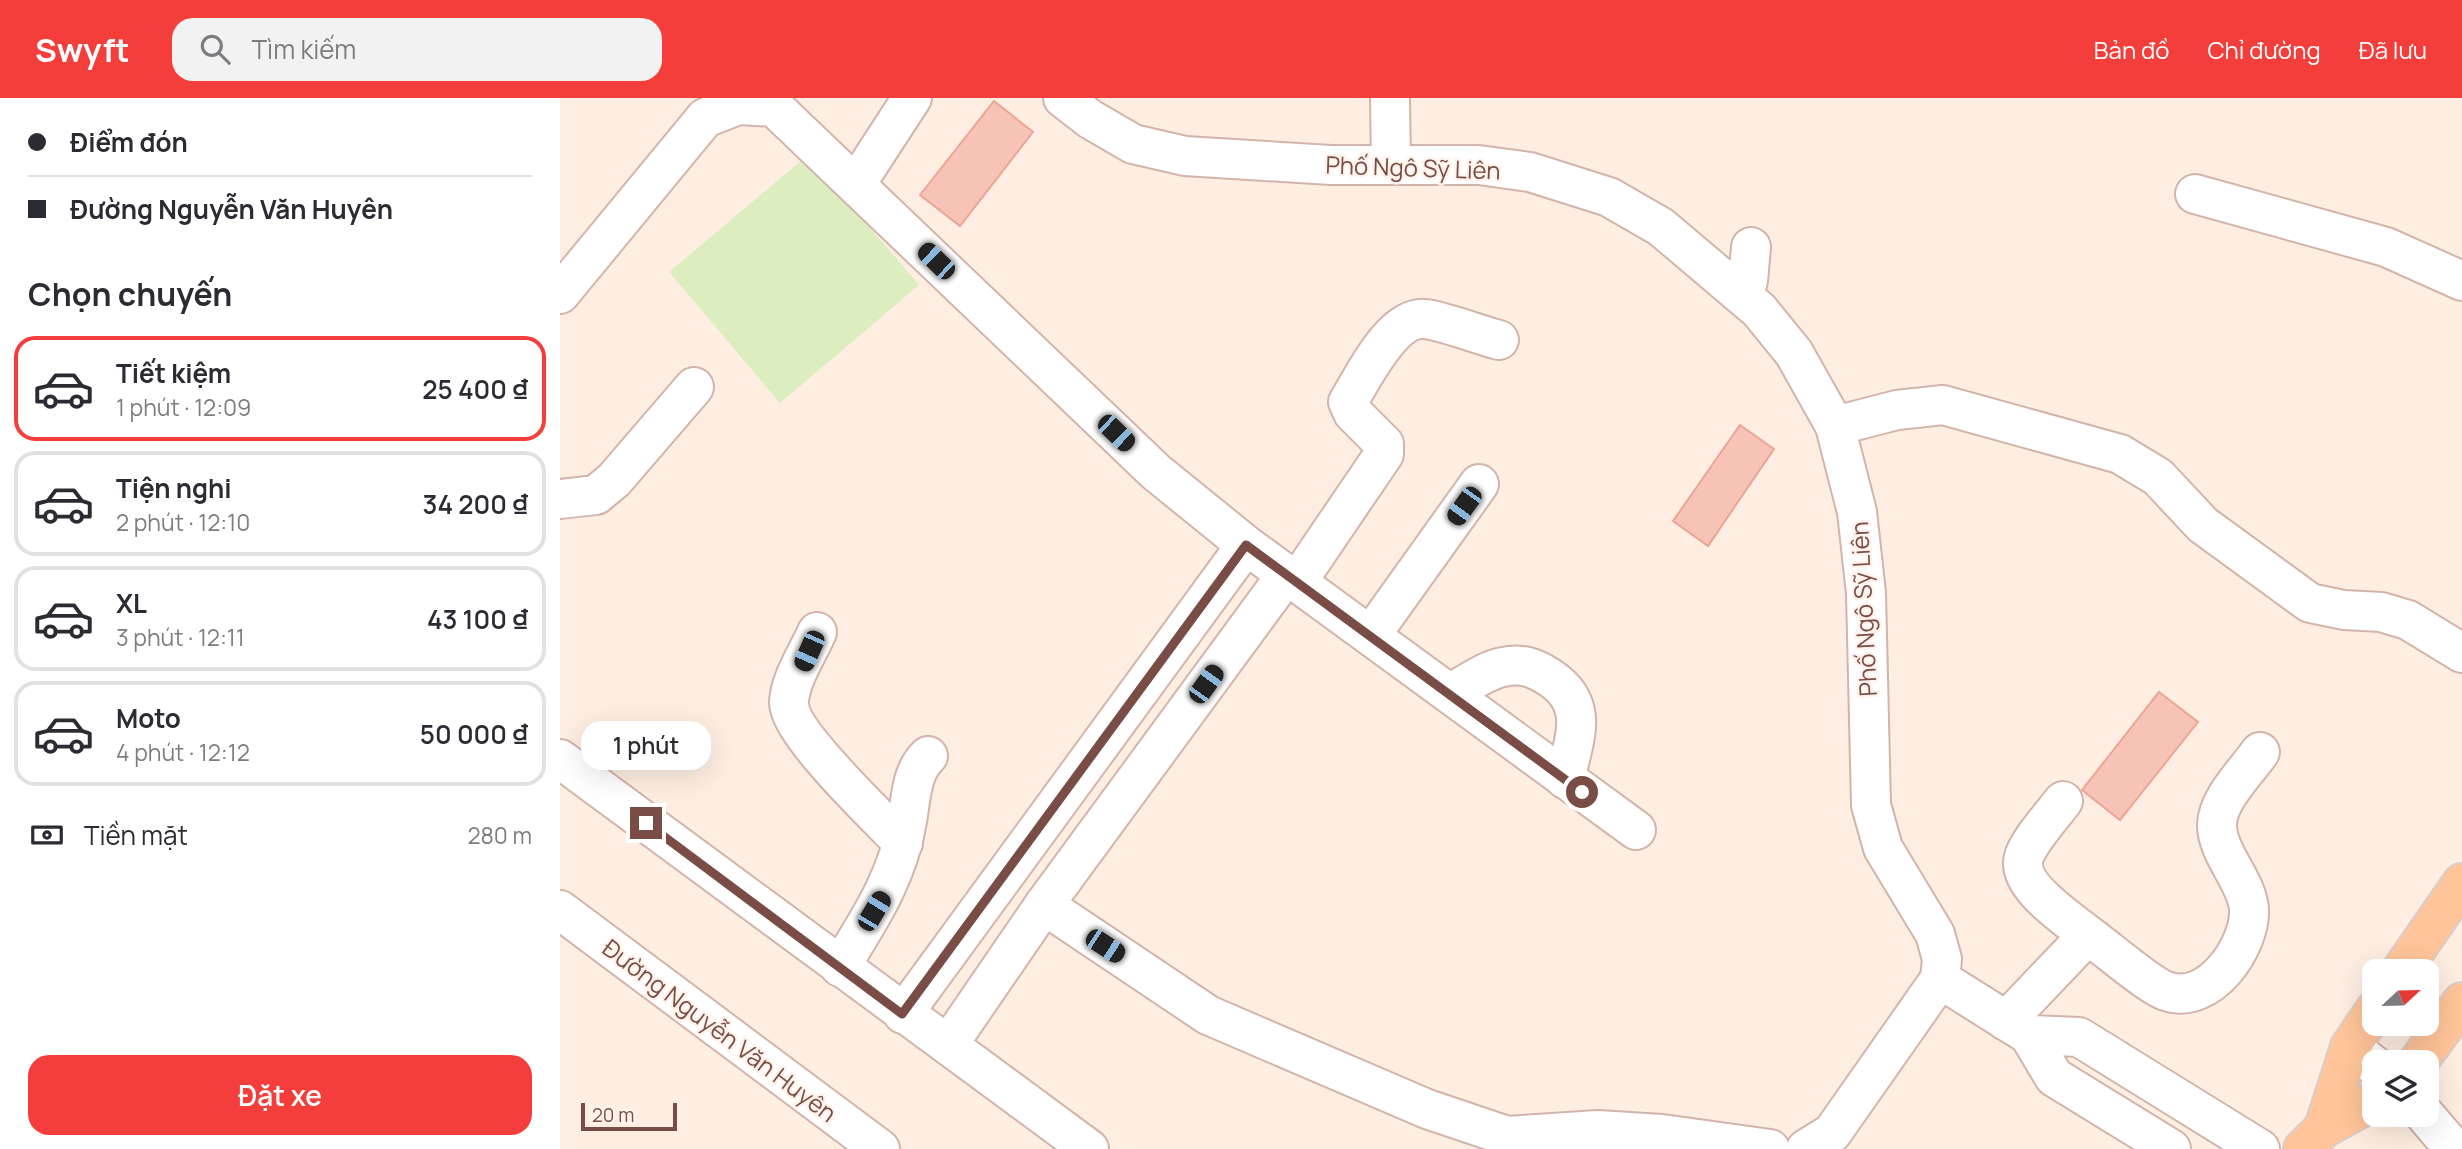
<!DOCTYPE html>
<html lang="vi">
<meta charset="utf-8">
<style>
body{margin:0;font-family:Manrope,sans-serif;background:#f2f2f3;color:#2b2b33;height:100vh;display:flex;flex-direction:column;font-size:26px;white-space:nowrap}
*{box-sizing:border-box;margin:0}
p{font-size:23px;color:#7c7c81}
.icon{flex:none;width:38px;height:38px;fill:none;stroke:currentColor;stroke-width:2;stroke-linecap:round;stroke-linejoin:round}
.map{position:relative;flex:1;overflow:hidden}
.drawer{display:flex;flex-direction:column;background:#fff;width:560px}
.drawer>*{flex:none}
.banner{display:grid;align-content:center;height:154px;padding:0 28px;background:#fff}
.needle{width:46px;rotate:68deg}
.fabs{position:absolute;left:1802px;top:861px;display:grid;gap:14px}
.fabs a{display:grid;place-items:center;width:77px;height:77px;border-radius:14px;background:#fff;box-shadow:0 7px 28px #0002;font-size:35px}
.scale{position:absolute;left:21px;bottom:18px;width:96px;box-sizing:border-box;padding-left:7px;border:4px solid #794d46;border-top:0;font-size:19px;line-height:24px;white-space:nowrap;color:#794d46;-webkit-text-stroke:5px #fff3eb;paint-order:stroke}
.end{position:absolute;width:32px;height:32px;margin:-16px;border:9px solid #794d46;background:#fff;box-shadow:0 0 0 4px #fff}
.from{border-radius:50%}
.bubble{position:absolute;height:49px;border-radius:21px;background:#fff;box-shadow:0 7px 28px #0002;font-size:23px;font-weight:600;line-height:49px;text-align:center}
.car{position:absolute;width:21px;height:42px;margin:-21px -10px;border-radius:9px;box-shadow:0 0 5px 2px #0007;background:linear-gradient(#222 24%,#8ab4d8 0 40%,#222 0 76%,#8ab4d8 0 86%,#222 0)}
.banner b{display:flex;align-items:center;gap:24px;height:66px;font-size:26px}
.banner b+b{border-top:2px solid #e1e1e2}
.banner i{width:18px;height:18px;background:#2b2b33}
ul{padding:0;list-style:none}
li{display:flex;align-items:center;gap:21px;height:105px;margin:0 14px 10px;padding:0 14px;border:4px solid #e1e1e2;border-radius:21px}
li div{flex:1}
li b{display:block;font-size:26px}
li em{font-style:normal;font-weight:600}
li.active{border-color:#f43e3b}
li>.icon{width:63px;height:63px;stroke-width:1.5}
h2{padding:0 28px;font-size:32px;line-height:84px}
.pay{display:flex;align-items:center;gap:18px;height:77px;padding:0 28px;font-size:26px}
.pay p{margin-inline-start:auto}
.button{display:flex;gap:14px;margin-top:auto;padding:14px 28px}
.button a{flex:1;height:80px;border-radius:21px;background:#f43e3b;color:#fff;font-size:28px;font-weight:600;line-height:80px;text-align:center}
header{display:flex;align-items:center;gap:42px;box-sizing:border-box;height:98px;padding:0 35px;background:#f43e3b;color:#fff}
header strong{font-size:33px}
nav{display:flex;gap:38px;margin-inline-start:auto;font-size:24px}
.search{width:490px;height:63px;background:#f2f2f3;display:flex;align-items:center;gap:18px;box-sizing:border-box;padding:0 24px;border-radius:21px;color:#7c7c81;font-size:26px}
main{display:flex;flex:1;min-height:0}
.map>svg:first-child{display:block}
.green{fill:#dcedbf}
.building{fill:#f7c3b7;stroke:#eba596;stroke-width:2}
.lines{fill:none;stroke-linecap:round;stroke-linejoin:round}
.minor-casing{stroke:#d3b4aa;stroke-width:42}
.major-casing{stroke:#d9cdcb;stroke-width:42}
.minor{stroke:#fff;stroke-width:38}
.major{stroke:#ffc499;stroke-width:38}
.route{stroke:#794d46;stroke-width:9}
.labels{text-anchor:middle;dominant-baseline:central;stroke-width:5;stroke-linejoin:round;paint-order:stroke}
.street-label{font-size:24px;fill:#794d46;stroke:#fff3eb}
</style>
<header>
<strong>Swyft</strong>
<div class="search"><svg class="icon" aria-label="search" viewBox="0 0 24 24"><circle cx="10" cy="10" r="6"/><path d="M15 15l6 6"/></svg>Tìm kiếm</div>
<nav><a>Bản đồ</a><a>Chỉ đường</a><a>Đã lưu</a></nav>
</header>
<main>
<section class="drawer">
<div class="banner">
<b><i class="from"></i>Điểm đón</b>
<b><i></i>Đường Nguyễn Văn Huyên</b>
</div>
<h2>Chọn chuyến</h2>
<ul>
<li class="active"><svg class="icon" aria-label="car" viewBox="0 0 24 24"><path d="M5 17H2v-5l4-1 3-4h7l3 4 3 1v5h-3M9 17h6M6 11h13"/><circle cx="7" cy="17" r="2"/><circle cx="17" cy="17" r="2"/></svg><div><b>Tiết kiệm</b><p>1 phút · 12:09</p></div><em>25 400 ₫</em></li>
<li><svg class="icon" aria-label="car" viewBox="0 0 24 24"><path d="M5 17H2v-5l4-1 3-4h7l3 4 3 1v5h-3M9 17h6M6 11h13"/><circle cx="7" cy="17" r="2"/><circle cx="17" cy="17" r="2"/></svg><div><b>Tiện nghi</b><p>2 phút · 12:10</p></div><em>34 200 ₫</em></li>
<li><svg class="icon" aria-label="car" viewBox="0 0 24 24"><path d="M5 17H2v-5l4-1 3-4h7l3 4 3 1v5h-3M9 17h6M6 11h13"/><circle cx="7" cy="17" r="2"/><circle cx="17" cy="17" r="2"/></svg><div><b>XL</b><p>3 phút · 12:11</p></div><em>43 100 ₫</em></li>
<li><svg class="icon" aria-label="car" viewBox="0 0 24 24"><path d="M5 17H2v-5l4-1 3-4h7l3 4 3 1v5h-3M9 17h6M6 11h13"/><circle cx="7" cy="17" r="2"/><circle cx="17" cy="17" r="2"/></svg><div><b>Moto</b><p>4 phút · 12:12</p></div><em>50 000 ₫</em></li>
</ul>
<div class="pay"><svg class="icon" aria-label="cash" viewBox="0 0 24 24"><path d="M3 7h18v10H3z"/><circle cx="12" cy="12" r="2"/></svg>Tiền mặt<p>280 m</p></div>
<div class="button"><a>Đặt xe</a></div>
</section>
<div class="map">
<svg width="1902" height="1051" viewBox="0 0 1902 1051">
<rect width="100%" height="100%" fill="#feeee2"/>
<polygon class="green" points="248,57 359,187 220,305 109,174"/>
<g class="building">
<polygon points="434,3 473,34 400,128 360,97"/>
<polygon points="1180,327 1214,351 1148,448 1113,423"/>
<polygon points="1599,594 1638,624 1560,722 1522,692"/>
</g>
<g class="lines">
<defs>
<g id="minor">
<polyline points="503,0 530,21 573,46 625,58 771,67 919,67 970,74 1049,99 1101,129 1199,212 1234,255 1275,328 1297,414 1306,495 1311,707 1323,750 1375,836 1382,861 1380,881 1469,937 1519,939 1700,1051"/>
<polyline points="830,0 831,66"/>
<polyline points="296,86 352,0"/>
<polyline points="1635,96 1826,149 1902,183"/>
<polyline points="1179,195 1188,183 1191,149"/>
<polyline points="0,196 145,20 178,7 214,9 596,374 686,447 1076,732"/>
<polyline points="1275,328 1337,312 1383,307 1560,356 1598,379 1643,427 1750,505 1784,512 1821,514 1848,522 1902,555"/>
<polyline points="0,401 36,397 54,382 134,289"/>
<path d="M 737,484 L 824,356 L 824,346 L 793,315 L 788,304 C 803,280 832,217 866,221 C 890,225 916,236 939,242"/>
<path d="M 257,534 C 248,555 230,581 229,604 C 228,634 320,721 343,745"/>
<polyline points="811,537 919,386"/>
<path d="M 890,595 C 906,587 926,572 943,569 C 962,565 973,569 989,579 C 1031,606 1014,641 1005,681"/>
<polyline points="0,661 529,1051"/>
<path d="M 1503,703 C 1491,719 1473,738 1465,756 C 1452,786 1509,821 1528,837"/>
<polyline points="484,807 648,917 867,1011 947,1038 1038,1032 1102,1036 1210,1051"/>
<polyline points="0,812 320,1051"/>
<path d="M 280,869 C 309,822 338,779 347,723 C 351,701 351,674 368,658"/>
<polyline points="343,916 686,447"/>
<path d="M 1446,923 L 1528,837 C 1545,849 1590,888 1606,893 C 1649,909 1691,848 1689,811 C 1687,783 1657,756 1657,727 C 1657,702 1686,674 1700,654"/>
<polyline points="1469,937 1494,979 1611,1051"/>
<polyline points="388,947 484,807 727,476"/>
<polyline points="1790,949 1815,968"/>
<polyline points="1865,1017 1894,1051"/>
<polyline points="1246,1051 1272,1035 1380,881"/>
</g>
<g id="major">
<polyline points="1841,873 1902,785"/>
<polyline points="1858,964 1902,904"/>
<polyline points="1764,1030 1790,949 1815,912"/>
<polyline points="1743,1051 1764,1030 1815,1002"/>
</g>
</defs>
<use href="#minor" class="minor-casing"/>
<use href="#major" class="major-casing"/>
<use href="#minor" class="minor"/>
<use href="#major" class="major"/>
</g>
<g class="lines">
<polyline class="route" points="86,725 342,916 686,447 1022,694"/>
</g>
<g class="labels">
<g class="street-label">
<text transform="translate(853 69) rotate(2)">Phố Ngô Sỹ Liên</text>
<text transform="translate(1303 511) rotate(-93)">Phố Ngô Sỹ Liên</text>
<text transform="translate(160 932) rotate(37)">Đường Nguyễn Văn Huyên</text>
</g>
</g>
</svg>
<div class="fabs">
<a><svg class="needle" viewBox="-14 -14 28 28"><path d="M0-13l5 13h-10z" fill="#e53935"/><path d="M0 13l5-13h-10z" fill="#7c7c81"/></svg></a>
<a><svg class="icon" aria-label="layers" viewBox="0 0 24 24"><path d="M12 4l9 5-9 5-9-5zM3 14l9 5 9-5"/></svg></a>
</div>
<div class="scale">20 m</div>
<i class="end from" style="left:1022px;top:694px"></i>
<i class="end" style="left:86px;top:725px"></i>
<div class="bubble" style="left:21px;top:623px;width:130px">1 phút</div>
<i class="car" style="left:376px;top:163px;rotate:314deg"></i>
<i class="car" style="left:556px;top:335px;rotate:134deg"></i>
<i class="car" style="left:904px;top:408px;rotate:216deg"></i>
<i class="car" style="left:249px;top:553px;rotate:204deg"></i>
<i class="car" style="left:646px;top:586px;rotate:36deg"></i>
<i class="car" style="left:314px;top:813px;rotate:31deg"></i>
<i class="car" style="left:545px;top:848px;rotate:123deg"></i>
</div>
</main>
